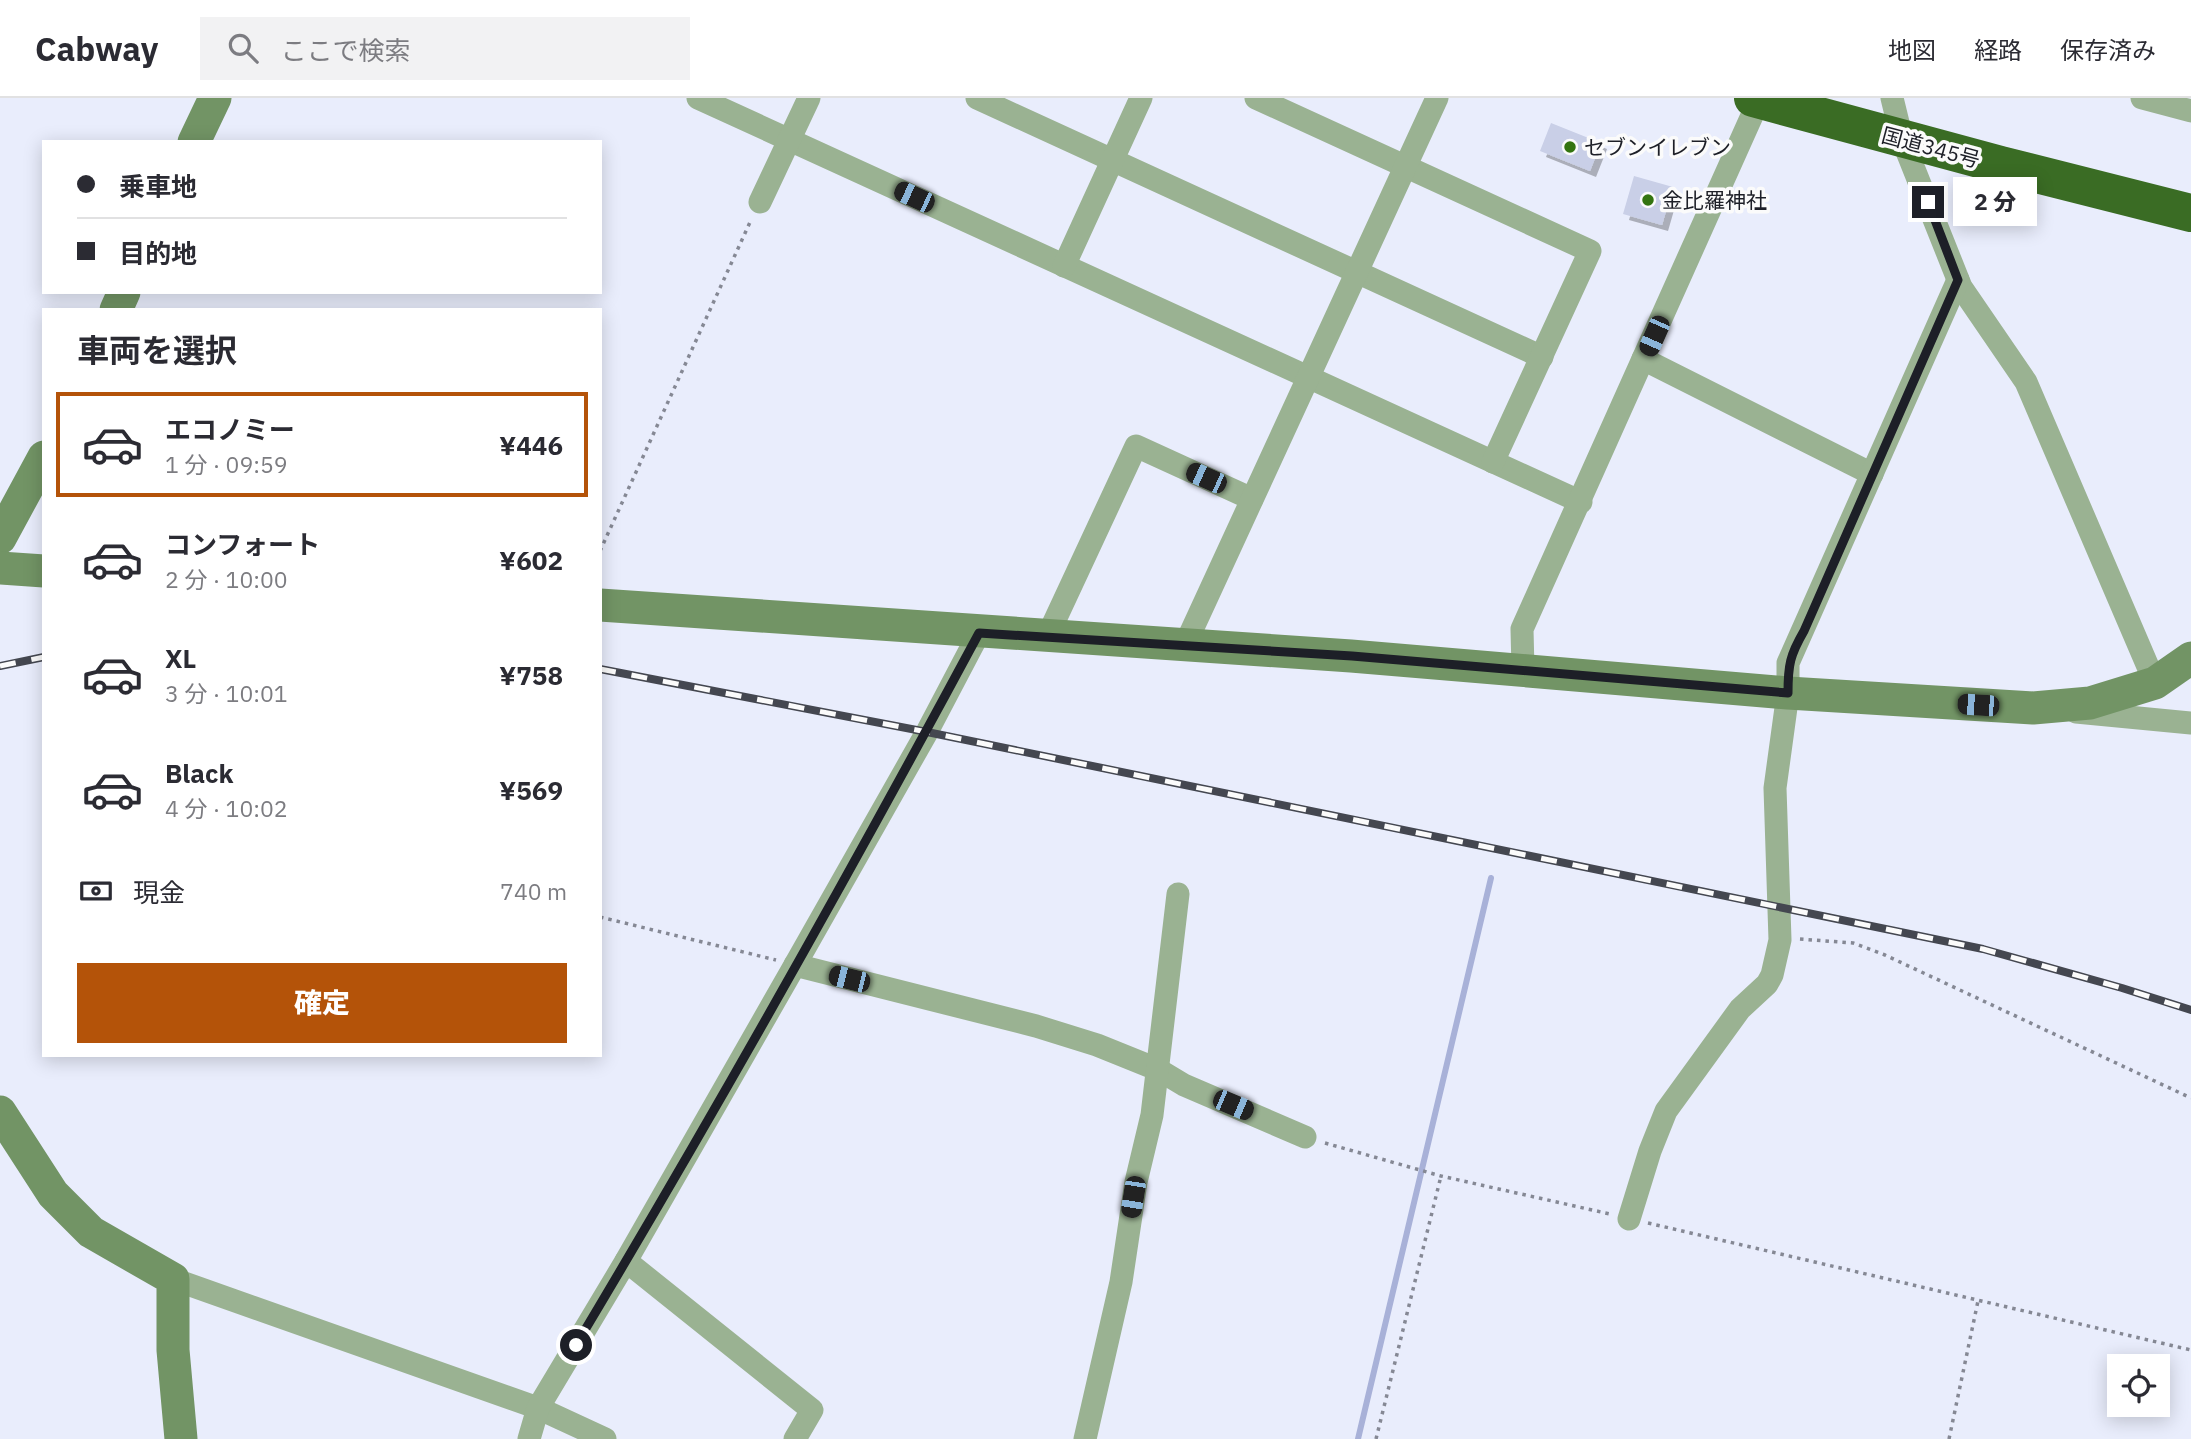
<!DOCTYPE html>
<html lang="ja">
<meta charset="utf-8">
<style>
body{margin:0;font-family:"IBM Plex Sans","Noto Sans JP",sans-serif;background:#f2f2f3;color:#2b2b33;height:100vh;display:flex;flex-direction:column;font-size:26px;white-space:nowrap}
*{box-sizing:border-box;margin:0}
p{font-size:23px;color:#7c7c81}
.icon{flex:none;width:38px;height:38px;fill:none;stroke:currentColor;stroke-width:2;stroke-linecap:round;stroke-linejoin:round}
.map{position:relative;flex:1;overflow:hidden}
.panel{position:absolute;left:42px;top:210px;width:560px;height:749px;display:flex;flex-direction:column;background:#fff;border-radius:0px;box-shadow:0 4px 18px #0003}
.panel>*{flex:none}
.hud{position:absolute;left:42px;top:42px;width:560px;height:154px;border-radius:0px;box-shadow:0 4px 18px #0003;display:grid;align-content:center;height:154px;padding:0 35px;background:#fff}
.controls{position:absolute;left:2107px;top:1256px;display:grid;gap:14px}
.controls a{display:grid;place-items:center;width:63px;height:63px;border-radius:0px;background:#fff;box-shadow:0 4px 18px #0003;font-size:35px}
.end{position:absolute;width:32px;height:32px;margin:-16px;border:9px solid #1d1f27;background:#fff;box-shadow:0 0 0 4px #fff}
.from{border-radius:50%}
.bubble{position:absolute;height:49px;border-radius:0px;background:#fff;box-shadow:0 4px 18px #0003;font-size:23px;font-weight:800;line-height:49px;text-align:center}
.car{position:absolute;width:21px;height:42px;margin:-21px -10px;border-radius:9px;box-shadow:0 0 5px 2px #0007;background:linear-gradient(#222 24%,#8ab4d8 0 40%,#222 0 76%,#8ab4d8 0 86%,#222 0)}
.hud b{display:flex;align-items:center;gap:24px;height:66px;font-size:26px}
.hud b+b{border-top:2px solid #e1e1e2}
.hud i{width:18px;height:18px;background:#2b2b33}
ul{padding:0;list-style:none}
li{display:flex;align-items:center;gap:21px;height:105px;margin:0 14px 10px;padding:0 21px;border:4px solid transparent;border-radius:0px}
li div{flex:1}
li b{display:block;font-size:26px}
li em{font-style:normal;font-weight:800}
li.active{border-color:#b45309}
li>.icon{width:63px;height:63px;stroke-width:1.5}
h2{padding:0 35px;font-size:32px;line-height:84px}
.pay{display:flex;align-items:center;gap:18px;height:77px;padding:0 35px;font-size:26px}
.pay p{margin-inline-start:auto}
.action{display:flex;gap:14px;margin-top:auto;padding:14px 35px}
.action a{flex:1;height:80px;border-radius:0px;background:#b45309;color:#fff;font-size:28px;font-weight:800;line-height:80px;text-align:center}
header{display:flex;align-items:center;gap:42px;box-sizing:border-box;height:98px;padding:0 35px;background:#fff;border-bottom:2px solid #e1e1e2}
header strong{font-size:33px}
nav{display:flex;gap:38px;margin-inline-start:auto;font-size:24px}
.search{width:490px;height:63px;background:#f2f2f3;display:flex;align-items:center;gap:18px;box-sizing:border-box;padding:0 24px;border-radius:0px;color:#7c7c81;font-size:26px}
.map>svg:first-child{display:block}
.lines{fill:none;stroke-linecap:round;stroke-linejoin:round}
.stream{stroke:#a8b1d8;stroke-width:6}
.building{fill:#c9cfe7;filter:url(#shadow)}
.path{stroke:#858894;stroke-width:3.5;stroke-dasharray:3.5 5;stroke-linecap:butt}
.street{stroke:#9ab292;stroke-width:23}
.secondary{stroke:#729465;stroke-width:33}
.highway{stroke:#3a6c24;stroke-width:38}
.rail-casing{stroke:#444750;stroke-width:8}
.rail{stroke:#fbfbfb;stroke-width:5;stroke-dasharray:16;stroke-linecap:butt}
.route{stroke:#1d1f27;stroke-width:9}
.poi-dot{fill:#33740f;stroke:#fbfbfb;stroke-width:2.5}
.labels{text-anchor:middle;dominant-baseline:central;stroke-width:7;stroke-linejoin:round;paint-order:stroke}
.poi-label{font-size:21px;fill:#1d1f27;stroke:#fbfbfb;text-anchor:start}
.street-label{font-size:21px;fill:#1d1f27;stroke:#fbfbfb}
</style>
<header>
<strong>Cabway</strong>
<div class="search"><svg class="icon" aria-label="search" viewBox="0 0 24 24"><circle cx="10" cy="10" r="6"/><path d="M15 15l6 6"/></svg>ここで検索</div>
<nav><a>地図</a><a>経路</a><a>保存済み</a></nav>
</header>
<div class="map">
<svg width="2191" height="1341" viewBox="0 0 2191 1341">
<defs>
<filter id="shadow"><feDropShadow dx="6" dy="6" stdDeviation="0" flood-color="#0004"/></filter>
</defs>
<rect width="100%" height="100%" fill="#e9edfc"/>
<g class="lines">
<polyline class="stream" points="1358,1341 1491,780"/>
</g>
<g class="building">
<polygon points="1551,25 1601,45 1590,73 1540,53"/>
<polygon points="1634,78 1673,89 1662,127 1623,116"/>
</g>
<g class="lines">
<g class="path">
<polyline points="600,453 751,122"/>
<polyline points="600,819 776,862"/>
<polyline points="1800,841 1853,845 1885,857 2191,1000"/>
<polyline points="1325,1045 1441,1078 1610,1116"/>
<polyline points="1648,1125 2191,1252"/>
<polyline points="1376,1341 1441,1078"/>
<polyline points="1949,1341 1978,1203"/>
</g>
<g class="street">
<polyline points="698,0 1581,404"/>
<polyline points="977,0 1542,259"/>
<polyline points="1256,0 1590,153 1493,364"/>
<polyline points="1892,0 1902,41 1961,189 2026,284 2155,585"/>
<polyline points="2142,0 2191,13"/>
<polyline points="760,104 809,0"/>
<polyline points="1064,168 1141,0"/>
<polyline points="1643,261 1872,376"/>
<polyline points="1048,537 1136,348 1252,401"/>
<polyline points="1185,547 1437,0"/>
<polyline points="1523,572 1522,531 1759,2"/>
<polyline points="2076,614 2191,625"/>
<polyline points="795,867 1036,928 1097,947 1159,972 1184,987 1305,1039"/>
<polyline points="1629,1121 1650,1053 1666,1013 1740,911 1767,886 1772,877 1780,842 1775,690 1788,595 1788,565 1958,182"/>
<polyline points="626,1163 812,1312 795,1341"/>
<polyline points="173,1181 538,1310 605,1341"/>
<polyline points="529,1341 538,1310 626,1163 795,867 927,634 979,535"/>
<polyline points="1085,1341 1121,1184 1136,1084 1152,1017 1178,796"/>
</g>
<g class="secondary">
<polyline points="194,44 215,0"/>
<polyline points="116,212 124,194"/>
<polyline points="0,440 44,359"/>
<polyline points="0,470 44,473"/>
<polyline points="600,507 1351,558 1788,595 2033,610 2090,605 2155,585 2191,560"/>
<polyline points="0,1014 53,1096 91,1134 173,1181 173,1252 181,1341"/>
</g>
<polyline class="highway" points="1753,0 2001,67 2191,115"/>
<defs>
<g id="rail">
<polyline points="0,568 44,559"/>
<polyline points="600,571 927,634 1983,851 2122,890 2191,912"/>
</g>
</defs>
<use href="#rail" class="rail-casing"/>
<use href="#rail" class="rail"/>
</g>
<g class="lines">
<path class="route" d="M 576,1247 C 716,1013 850,775 979,535 L 1352,558 L 1788,595 C 1788,567 1790,557 1804,533 L 1958,182 L 1928,104"/>
</g>
<g class="poi-dot">
<circle cx="1570" cy="49" r="7"/>
<circle cx="1648" cy="102" r="7"/>
</g>
<g class="labels">
<g class="poi-label">
<text x="1584" y="49">セブンイレブン</text>
<text x="1662" y="102">金比羅神社</text>
</g>
<g class="street-label">
<text transform="translate(1931 49) rotate(15)">国道345号</text>
</g>
</g>
</svg>
<div class="controls">
<a><svg class="icon" aria-label="locate" viewBox="0 0 24 24"><circle cx="12" cy="12" r="6"/><path d="M12 2v4M12 18v4M2 12h4M18 12h4"/></svg></a>
</div>
<i class="end from" style="left:576px;top:1247px"></i>
<i class="end" style="left:1928px;top:104px"></i>
<div class="bubble" style="left:1953px;top:79px;width:84px">2 分</div>
<i class="car" style="left:914px;top:99px;rotate:295deg"></i>
<i class="car" style="left:1654px;top:238px;rotate:204deg"></i>
<i class="car" style="left:1206px;top:380px;rotate:294deg"></i>
<i class="car" style="left:1978px;top:607px;rotate:274deg"></i>
<i class="car" style="left:849px;top:881px;rotate:284deg"></i>
<i class="car" style="left:1233px;top:1007px;rotate:113deg"></i>
<i class="car" style="left:1133px;top:1099px;rotate:189deg"></i>
<div class="hud">
<b><i class="from"></i>乗車地</b>
<b><i></i>目的地</b>
</div>
<section class="panel">
<h2>車両を選択</h2>
<ul>
<li class="active"><svg class="icon" aria-label="car" viewBox="0 0 24 24"><path d="M5 17H2v-5l4-1 3-4h7l3 4 3 1v5h-3M9 17h6M6 11h13"/><circle cx="7" cy="17" r="2"/><circle cx="17" cy="17" r="2"/></svg><div><b>エコノミー</b><p>1 分 · 09:59</p></div><em>¥446</em></li>
<li><svg class="icon" aria-label="car" viewBox="0 0 24 24"><path d="M5 17H2v-5l4-1 3-4h7l3 4 3 1v5h-3M9 17h6M6 11h13"/><circle cx="7" cy="17" r="2"/><circle cx="17" cy="17" r="2"/></svg><div><b>コンフォート</b><p>2 分 · 10:00</p></div><em>¥602</em></li>
<li><svg class="icon" aria-label="car" viewBox="0 0 24 24"><path d="M5 17H2v-5l4-1 3-4h7l3 4 3 1v5h-3M9 17h6M6 11h13"/><circle cx="7" cy="17" r="2"/><circle cx="17" cy="17" r="2"/></svg><div><b>XL</b><p>3 分 · 10:01</p></div><em>¥758</em></li>
<li><svg class="icon" aria-label="car" viewBox="0 0 24 24"><path d="M5 17H2v-5l4-1 3-4h7l3 4 3 1v5h-3M9 17h6M6 11h13"/><circle cx="7" cy="17" r="2"/><circle cx="17" cy="17" r="2"/></svg><div><b>Black</b><p>4 分 · 10:02</p></div><em>¥569</em></li>
</ul>
<div class="pay"><svg class="icon" aria-label="cash" viewBox="0 0 24 24"><path d="M3 7h18v10H3z"/><circle cx="12" cy="12" r="2"/></svg>現金<p>740 m</p></div>
<div class="action"><a>確定</a></div>
</section>
</div>
